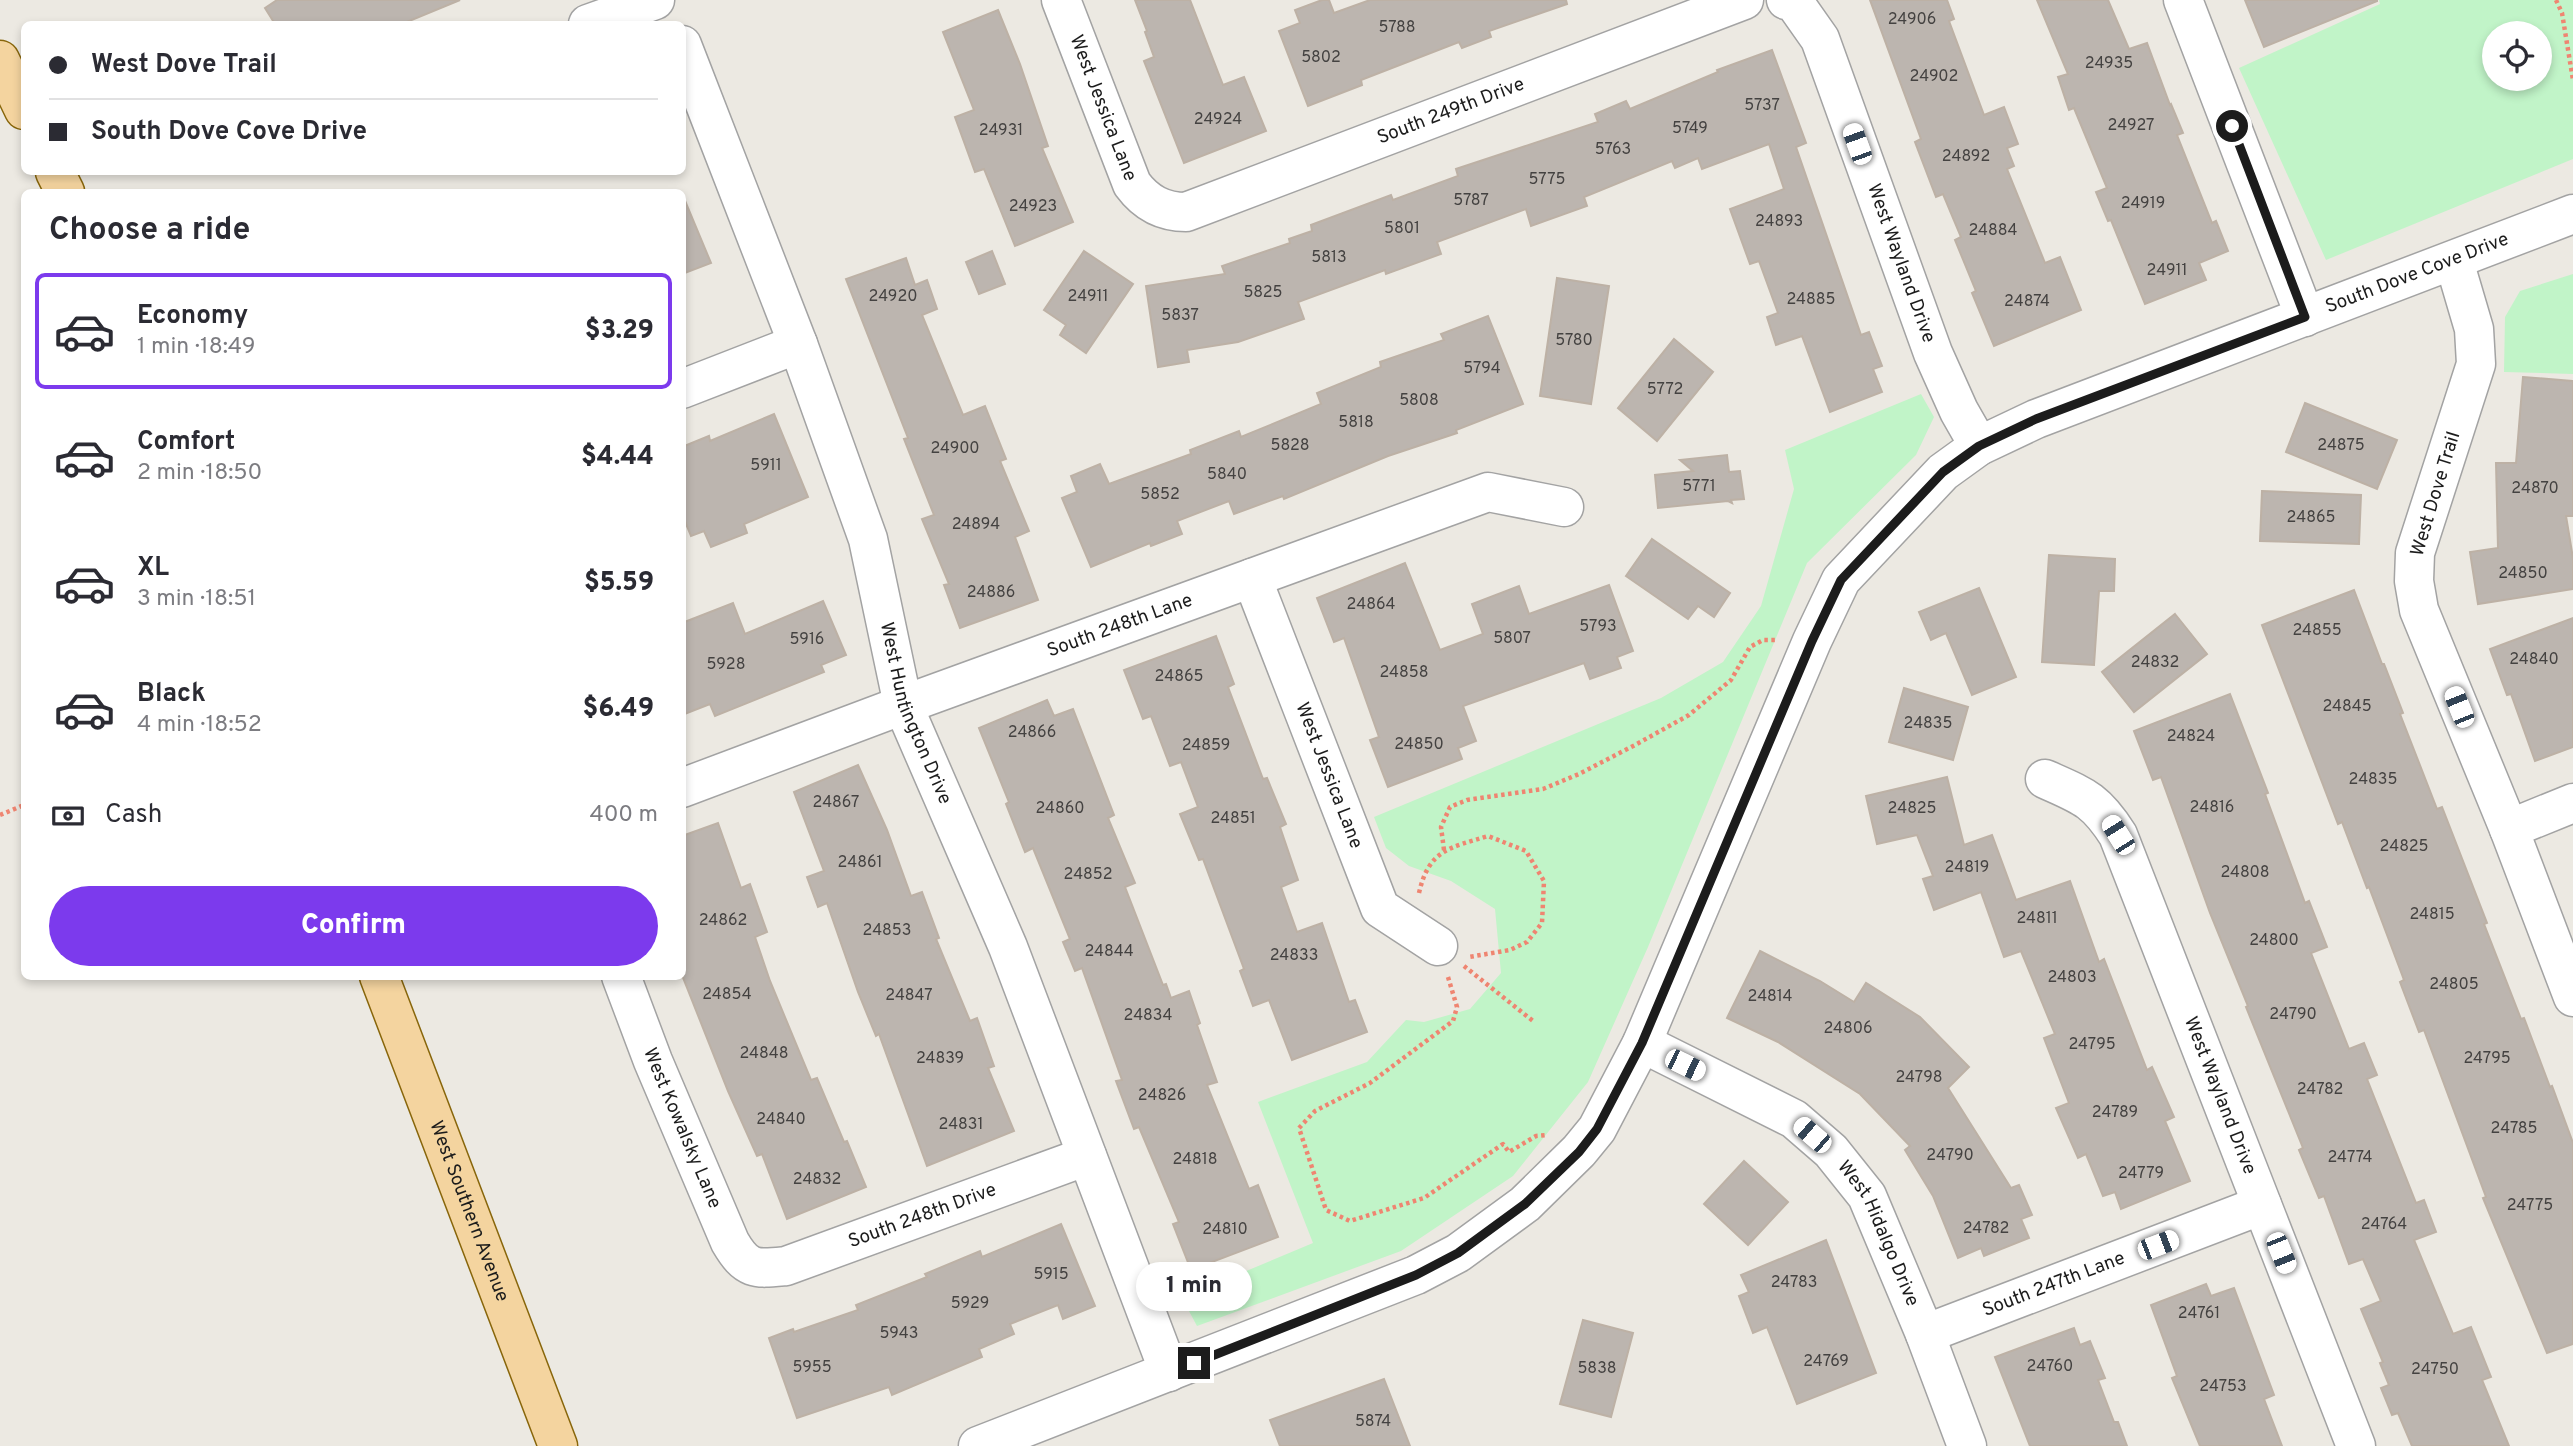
<!DOCTYPE html>
<meta charset="utf-8">
<style>
body{margin:0;font-family:Overpass,sans-serif;background:#f7f7f7;color:#2b2b33;height:100vh;display:flex;flex-direction:column;font-size:26px;white-space:nowrap}
*{box-sizing:border-box;margin:0}
p{font-size:23px;color:#7c7c81}
.icon{flex:none;width:38px;height:38px;fill:none;stroke:currentColor;stroke-width:2;stroke-linecap:round;stroke-linejoin:round}
.map{position:relative;flex:1;overflow:hidden}
.sheet{position:absolute;left:21px;top:189px;width:665px;height:791px;display:flex;flex-direction:column;background:#fff;border-radius:10px;box-shadow:0 4px 10px #0003}
.sheet>*{flex:none}
.banner{position:absolute;left:21px;top:21px;width:665px;height:154px;border-radius:10px;box-shadow:0 4px 10px #0003;display:grid;align-content:center;height:154px;padding:0 28px;background:#fff}
.controls{position:absolute;left:2482px;top:21px;display:grid;gap:14px}
.controls a{display:grid;place-items:center;width:70px;height:70px;border-radius:50%;background:#fff;box-shadow:0 4px 10px #0003;font-size:35px}
.end{position:absolute;width:32px;height:32px;margin:-16px;border:9px solid #1c1c1c;background:#fff;box-shadow:0 0 0 4px #fff}
.from{border-radius:50%}
.bubble{position:absolute;height:49px;border-radius:24px;background:#fff;box-shadow:0 4px 10px #0003;font-size:23px;font-weight:800;line-height:49px;text-align:center}
.car{position:absolute;width:21px;height:42px;margin:-21px -10px;border-radius:9px;box-shadow:0 0 5px 2px #0007;background:linear-gradient(#fff 24%,#345 0 40%,#fff 0 76%,#345 0 86%,#fff 0)}
.banner b{display:flex;align-items:center;gap:24px;height:66px;font-size:26px}
.banner b+b{border-top:2px solid #e1e1e2}
.banner i{width:18px;height:18px;background:#2b2b33}
ul{padding:0;list-style:none}
li{display:flex;align-items:center;gap:21px;height:116px;margin:0 14px 10px;padding:0 14px;border:4px solid transparent;border-radius:10px}
li div{flex:1}
li b{display:block;font-size:26px}
li em{font-style:normal;font-weight:800}
li.selected{border-color:#7c3aed}
li>.icon{width:63px;height:63px;stroke-width:1.5}
h2{padding:0 28px;font-size:32px;line-height:84px}
.pay{display:flex;align-items:center;gap:18px;height:77px;padding:0 28px;font-size:26px}
.pay p{margin-inline-start:auto}
.cta{display:flex;gap:14px;margin-top:auto;padding:14px 28px}
.cta a{flex:1;height:80px;border-radius:42px;background:#7c3aed;color:#fff;font-size:28px;font-weight:800;line-height:80px;text-align:center}
.map>svg:first-child{display:block}
.park{fill:#c1f4c8;fill-rule:evenodd}
.building{fill:#bcb5af;stroke:#bdb1a5;stroke-width:2}
.lines{fill:none;stroke-linecap:round;stroke-linejoin:round}
.minor-casing{stroke:#a3a3a3;stroke-width:41}
.major-casing{stroke:#88660b;stroke-width:41}
.path{stroke:#ef8571;stroke-width:4.5;stroke-dasharray:3.5 3.5;stroke-linecap:butt}
.minor{stroke:#fff;stroke-width:38}
.major{stroke:#f4d49f;stroke-width:38}
.route{stroke:#1c1c1c;stroke-width:9}
.labels{text-anchor:middle;dominant-baseline:central;stroke-width:5;stroke-linejoin:round;paint-order:stroke}
.number-label{font-size:16px;fill:#444241}
.street-label{font-size:19px;fill:#1c1c1c;stroke:#fff}
</style>
<div class="map">
<svg width="2573" height="1446" viewBox="0 0 2573 1446">
<rect width="100%" height="100%" fill="#ece9e2"/>
<g class="park">
<path d="M 2379,0 L 2573,0 L 2573,159 L 2326,260 L 2239,68 L 2380,4 ZM 2539,33 L 2539,79 L 2494,79 L 2494,33 Z"/>
<polygon points="2573,274 2573,374 2504,372 2505,317 2520,291"/>
<polygon points="1921,394 1934,417 1916,455 1807,563 1648,947 1588,1082 1513,1176 1401,1251 1197,1326 1182,1298 1313,1243 1258,1102 1367,1062 1406,1020 1424,1022 1470,1009 1501,973 1495,909 1451,881 1409,866 1386,848 1374,817 1661,698 1723,662 1761,606 1794,489 1785,450"/>
</g>
<g class="building">
<polygon points="277,0 460,0 402,24 275,24 265,8"/>
<polygon points="1135,0 1190,0 1223,85 1244,77 1266,131 1184,163 1144,61 1154,57 1145,32 1147,31"/>
<polygon points="1322,0 1329,0 1334,13 1370,0 1566,0 1567,4 1489,31 1491,37 1462,48 1459,42 1361,80 1362,85 1308,106 1279,31 1300,23 1295,10"/>
<polygon points="1870,0 1947,0 1954,19 1949,21 1984,115 2004,107 2018,144 2007,148 2014,166 2007,169 2045,263 2060,257 2081,310 1994,346 1972,293 1976,291 1955,240 1961,237 1943,194 1936,197 1915,142 1921,139"/>
<polygon points="2037,0 2108,0 2129,49 2147,43 2170,105 2171,104 2183,133 2177,135 2212,223 2216,221 2228,251 2199,263 2206,280 2145,304 2111,220 2108,221 2096,192 2107,188 2074,108 2069,110 2058,77 2068,74"/>
<polygon points="2245,0 2377,0 2377,1 2264,47"/>
<polygon points="998,10 1020,64 1048,146 1042,148 1073,222 1015,246 984,169 975,172 955,117 974,110 943,32"/>
<polygon points="1772,50 1806,143 1796,147 1861,335 1869,332 1882,366 1873,369 1882,392 1830,412 1802,336 1776,345 1767,317 1778,313 1759,261 1750,264 1730,209 1784,189 1769,144 1702,169 1698,158 1675,168 1672,161 1584,197 1587,206 1531,226 1526,209 1437,242 1441,254 1386,274 1385,270 1298,302 1304,319 1238,342 1187,350 1189,362 1158,367 1146,286 1225,274 1222,266 1290,243 1289,239 1312,231 1311,225 1391,195 1393,200 1458,176 1456,169 1598,122 1595,114 1626,101 1630,109 1718,72 1717,70"/>
<polygon points="683,196 711,263 682,274 682,197"/>
<polygon points="992,251 1005,284 979,294 966,262"/>
<polygon points="1084,251 1133,284 1086,353 1060,335 1066,325 1044,310"/>
<polygon points="906,258 915,285 927,280 937,309 922,315 963,415 985,406 1006,459 1000,461 1029,531 1015,537 1038,600 960,628 944,585 949,584 922,519 934,515 904,439 908,438 846,279"/>
<polygon points="1557,278 1609,286 1591,404 1540,396"/>
<polygon points="1488,316 1523,404 1456,430 1457,433 1388,456 1284,499 1283,496 1234,514 1229,501 1177,521 1182,534 1151,546 1150,543 1091,567 1062,498 1077,492 1071,476 1100,464 1109,484 1191,454 1190,450 1239,431 1241,437 1321,404 1317,393 1381,367 1380,362 1444,340 1441,334"/>
<polygon points="1674,339 1713,372 1657,441 1618,408"/>
<polygon points="2523,377 2573,381 2573,516 2566,516 2573,558 2573,589 2478,604 2470,552 2498,548 2496,463 2516,463"/>
<polygon points="2305,403 2397,440 2377,489 2286,452"/>
<polygon points="774,414 808,497 744,524 747,533 711,547 704,531 691,536 682,514 682,447 709,436 710,441"/>
<polygon points="1727,455 1729,472 1740,471 1744,499 1731,500 1732,503 1728,501 1658,508 1655,475 1693,471 1680,460"/>
<polygon points="2262,491 2361,495 2359,544 2260,541"/>
<polygon points="1652,539 1730,593 1714,617 1698,606 1688,619 1626,576"/>
<polygon points="2049,555 2115,559 2114,591 2099,591 2094,665 2042,662"/>
<polygon points="1405,563 1440,650 1483,634 1472,604 1519,586 1529,614 1609,585 1633,651 1617,657 1621,668 1590,679 1584,663 1463,706 1476,741 1458,748 1462,759 1388,787 1370,740 1379,737 1344,638 1334,642 1317,598"/>
<polygon points="1979,588 2016,677 1972,695 1946,633 1931,640 1919,612"/>
<polygon points="2354,590 2382,664 2384,664 2403,713 2400,714 2437,809 2442,807 2487,923 2484,924 2521,1019 2524,1018 2550,1087 2552,1086 2573,1143 2573,1344 2547,1353 2483,1198 2486,1197 2424,1030 2419,1032 2400,982 2404,980 2369,887 2367,888 2342,822 2338,824 2262,625"/>
<polygon points="823,601 846,655 821,665 824,672 715,716 710,704 682,715 682,623 733,603 745,634"/>
<polygon points="2175,614 2207,654 2134,712 2102,672"/>
<polygon points="2573,618 2573,747 2535,761 2511,694 2507,695 2490,649"/>
<polygon points="1216,636 1234,684 1228,687 1263,779 1267,778 1286,824 1280,827 1298,880 1281,887 1297,932 1322,923 1349,1002 1355,1000 1367,1032 1292,1060 1269,1000 1253,1006 1240,971 1244,969 1203,859 1199,860 1180,814 1198,807 1181,762 1170,766 1151,716 1143,719 1124,670"/>
<polygon points="1904,688 1968,707 1953,760 1889,742"/>
<polygon points="2230,694 2268,793 2265,794 2305,903 2309,901 2327,947 2311,953 2349,1049 2364,1043 2377,1075 2367,1079 2416,1203 2424,1200 2436,1232 2414,1240 2453,1334 2471,1327 2491,1377 2482,1380 2509,1446 2412,1446 2398,1413 2392,1415 2381,1388 2389,1385 2380,1363 2383,1362 2361,1309 2381,1301 2363,1259 2349,1264 2324,1196 2319,1198 2299,1150 2303,1148 2246,1007 2248,1006 2210,913 2161,777 2153,780 2134,731"/>
<polygon points="1047,700 1054,716 1073,709 1114,815 1108,818 1135,883 1125,887 1163,985 1166,984 1171,998 1189,991 1200,1023 1197,1025 1217,1082 1207,1085 1249,1189 1258,1185 1278,1237 1191,1270 1173,1224 1179,1222 1139,1127 1134,1129 1116,1081 1122,1080 1082,968 1075,971 1063,942 1070,939 1033,848 1025,852 1006,804 1009,802 979,728"/>
<polygon points="858,765 887,830 911,896 922,892 939,938 936,939 970,1021 977,1018 994,1066 988,1068 1014,1131 927,1166 879,1034 876,1036 858,992 827,903 818,907 807,877 824,871 794,792"/>
<polygon points="1947,777 1964,845 1992,835 2016,900 2070,881 2099,962 2104,959 2147,1070 2152,1067 2174,1117 2165,1121 2190,1181 2121,1209 2115,1192 2103,1196 2086,1154 2078,1158 2056,1108 2069,1103 2044,1038 2055,1034 2021,951 2004,957 1981,892 1934,910 1923,879 1933,876 1917,835 1877,844 1866,796"/>
<polygon points="718,823 741,888 750,884 767,932 755,937 770,981 811,1080 817,1078 844,1142 847,1141 866,1187 787,1219 762,1154 757,1156 728,1091 682,975 682,836"/>
<polygon points="1760,951 1820,981 1854,1002 1866,983 1920,1017 1969,1067 1948,1088 2011,1188 2019,1185 2032,1215 2021,1219 2029,1238 1984,1256 1981,1248 1958,1258 1933,1196 1905,1150 1910,1146 1860,1094 1778,1042 1727,1018"/>
<polygon points="1744,1161 1788,1202 1748,1245 1704,1204"/>
<polygon points="1061,1224 1095,1306 1063,1319 1058,1305 1010,1324 1014,1334 979,1349 982,1357 892,1395 889,1387 797,1418 769,1338 793,1329 794,1332 858,1310 856,1305 927,1277 925,1274 980,1251 982,1257"/>
<polygon points="1826,1240 1876,1373 1797,1404 1767,1327 1753,1333 1739,1296 1749,1292 1741,1275"/>
<polygon points="2206,1284 2211,1296 2234,1288 2274,1395 2264,1399 2282,1446 2200,1446 2172,1378 2177,1376 2151,1305"/>
<polygon points="1583,1320 1633,1333 1611,1417 1560,1404"/>
<polygon points="2074,1328 2080,1345 2090,1341 2105,1378 2098,1380 2114,1422 2118,1422 2127,1446 2030,1446 1995,1357"/>
<polygon points="1384,1379 1410,1446 1280,1446 1270,1420"/>
</g>
<g class="lines">
<defs>
<g id="minor">
<path id="s1" d="M 1061,0 L 1132,184 C 1146,203 1163,212 1186,212 L 1744,0"/>
<path id="s2" d="M 1786,0 L 1794,2 L 1820,39 L 1933,353 L 1959,411 L 1979,446"/>
<polyline points="2183,0 2305,317"/>
<polyline points="588,24 655,0"/>
<path id="s3" d="M 682,45 L 798,344 L 868,539 L 903,705 L 1008,947 L 1169,1372"/>
<polyline points="2454,261 2474,329 2476,364 2415,553 2414,581 2419,610 2509,829 2573,997"/>
<polyline points="682,389 798,344"/>
<path id="s4" d="M 1252,578 L 1380,908 L 1438,946"/>
<path id="s5" d="M 2045,779 C 2083,796 2095,799 2118,835 L 2356,1446"/>
<path id="s6" d="M 682,788 L 903,705 L 1488,492 L 1564,507"/>
<polyline points="2509,829 2573,803"/>
<path id="s7" d="M 621,976 L 653,1061 L 730,1242 C 747,1271 756,1269 786,1266 L 1087,1156"/>
<path id="s8" d="M 1642,1043 L 1794,1119 L 1831,1151 L 1867,1196 L 1925,1334 L 1967,1446"/>
<path id="s9" d="M 1925,1334 L 2262,1205"/>
<path id="s10" d="M 978,1446 L 1416,1275 L 1458,1253 L 1525,1204 L 1579,1151 L 1597,1129 L 1642,1043 L 1812,641 L 1841,580 L 1943,472 L 1979,446 L 2036,419 L 2573,214"/>
</g>
<g id="major">
<polyline points="0,60 24,110"/>
<polyline points="55,172 65,192"/>
<path id="s11" d="M 379,976 L 558,1446"/>
</g>
</defs>
<use href="#minor" class="minor-casing"/>
<use href="#major" class="major-casing"/>
<g class="path">
<polyline points="2556,0 2562,13 2573,80"/>
<polyline points="0,815 24,805"/>
<polyline points="1444,850 1441,827 1450,807 1467,800 1543,789 1579,774 1635,745 1689,715 1731,680 1750,647 1763,640 1775,640"/>
<path d="M 1419,893 C 1429,849 1450,848 1488,836 L 1526,851 L 1544,881 L 1542,923 L 1527,942 L 1510,950 L 1469,957"/>
<polyline points="1464,966 1533,1021"/>
<polyline points="1448,977 1457,1007 1453,1021 1370,1083 1315,1111 1299,1128 1326,1210 1350,1221 1424,1198 1503,1144 1509,1152 1536,1136 1547,1135"/>
</g>
<use href="#minor" class="minor"/>
<use href="#major" class="major"/>
</g>
<g class="lines">
<polyline class="route" points="1194,1363 1416,1275 1458,1253 1525,1204 1579,1152 1597,1129 1642,1043 1812,641 1841,580 1943,472 1979,446 2036,419 2305,317 2232,126"/>
</g>
<g class="labels">
<g class="number-label">
<text x="1912" y="20">24906</text>
<text x="1397" y="28">5788</text>
<text x="1321" y="58">5802</text>
<text x="2109" y="64">24935</text>
<text x="1934" y="77">24902</text>
<text x="1762" y="106">5737</text>
<text x="1218" y="120">24924</text>
<text x="2131" y="126">24927</text>
<text x="1690" y="129">5749</text>
<text x="1001" y="131">24931</text>
<text x="1613" y="150">5763</text>
<text x="1966" y="157">24892</text>
<text x="1547" y="180">5775</text>
<text x="1471" y="201">5787</text>
<text x="2143" y="204">24919</text>
<text x="1033" y="207">24923</text>
<text x="1779" y="222">24893</text>
<text x="1402" y="229">5801</text>
<text x="1993" y="231">24884</text>
<text x="1329" y="258">5813</text>
<text x="2167" y="271">24911</text>
<text x="1263" y="293">5825</text>
<text x="893" y="297">24920</text>
<text x="1088" y="297">24911</text>
<text x="1811" y="300">24885</text>
<text x="2027" y="302">24874</text>
<text x="1180" y="316">5837</text>
<text x="1574" y="341">5780</text>
<text x="1482" y="369">5794</text>
<text x="1665" y="390">5772</text>
<text x="1419" y="401">5808</text>
<text x="1356" y="423">5818</text>
<text x="1290" y="446">5828</text>
<text x="2341" y="446">24875</text>
<text x="955" y="449">24900</text>
<text x="766" y="466">5911</text>
<text x="1227" y="475">5840</text>
<text x="1699" y="487">5771</text>
<text x="2535" y="489">24870</text>
<text x="1160" y="495">5852</text>
<text x="2311" y="518">24865</text>
<text x="976" y="525">24894</text>
<text x="2523" y="574">24850</text>
<text x="991" y="593">24886</text>
<text x="1371" y="605">24864</text>
<text x="1598" y="627">5793</text>
<text x="2317" y="631">24855</text>
<text x="1512" y="639">5807</text>
<text x="807" y="640">5916</text>
<text x="2534" y="660">24840</text>
<text x="2155" y="663">24832</text>
<text x="726" y="665">5928</text>
<text x="1404" y="673">24858</text>
<text x="1179" y="677">24865</text>
<text x="2347" y="707">24845</text>
<text x="1928" y="724">24835</text>
<text x="1032" y="733">24866</text>
<text x="2191" y="737">24824</text>
<text x="1419" y="745">24850</text>
<text x="1206" y="746">24859</text>
<text x="2373" y="780">24835</text>
<text x="836" y="803">24867</text>
<text x="2212" y="808">24816</text>
<text x="1060" y="809">24860</text>
<text x="1912" y="809">24825</text>
<text x="1233" y="819">24851</text>
<text x="2404" y="847">24825</text>
<text x="860" y="863">24861</text>
<text x="1967" y="868">24819</text>
<text x="2245" y="873">24808</text>
<text x="1088" y="875">24852</text>
<text x="2432" y="915">24815</text>
<text x="2037" y="919">24811</text>
<text x="723" y="921">24862</text>
<text x="887" y="931">24853</text>
<text x="2274" y="941">24800</text>
<text x="1109" y="952">24844</text>
<text x="1294" y="956">24833</text>
<text x="2072" y="978">24803</text>
<text x="2454" y="985">24805</text>
<text x="727" y="995">24854</text>
<text x="909" y="996">24847</text>
<text x="1770" y="997">24814</text>
<text x="2293" y="1015">24790</text>
<text x="1148" y="1016">24834</text>
<text x="1848" y="1029">24806</text>
<text x="2092" y="1045">24795</text>
<text x="764" y="1054">24848</text>
<text x="940" y="1059">24839</text>
<text x="2487" y="1059">24795</text>
<text x="1919" y="1078">24798</text>
<text x="2320" y="1090">24782</text>
<text x="1162" y="1096">24826</text>
<text x="2115" y="1113">24789</text>
<text x="781" y="1120">24840</text>
<text x="961" y="1125">24831</text>
<text x="2514" y="1129">24785</text>
<text x="1950" y="1156">24790</text>
<text x="2350" y="1158">24774</text>
<text x="1195" y="1160">24818</text>
<text x="2141" y="1174">24779</text>
<text x="817" y="1180">24832</text>
<text x="2530" y="1206">24775</text>
<text x="2384" y="1225">24764</text>
<text x="1986" y="1229">24782</text>
<text x="1225" y="1230">24810</text>
<text x="1051" y="1275">5915</text>
<text x="1794" y="1283">24783</text>
<text x="970" y="1304">5929</text>
<text x="2199" y="1314">24761</text>
<text x="899" y="1334">5943</text>
<text x="1826" y="1362">24769</text>
<text x="2050" y="1367">24760</text>
<text x="812" y="1368">5955</text>
<text x="1597" y="1369">5838</text>
<text x="2435" y="1370">24750</text>
<text x="2223" y="1387">24753</text>
<text x="1373" y="1422">5874</text>
</g>
<g class="street-label">
<text stroke="none"><textPath href="#s1" startOffset="116">West Jessica Lane</textPath></text>
<text stroke="none"><textPath href="#s1" startOffset="544">South 249th Drive</textPath></text>
<text stroke="none"><textPath href="#s2" startOffset="292">West Wayland Drive</textPath></text>
<text stroke="none"><textPath href="#s10" startOffset="1970">South Dove Cove Drive</textPath></text>
<text transform="translate(2436 494) rotate(-73)">West Dove Trail</text>
<text stroke="none"><textPath href="#s6" startOffset="467">South 248th Lane</textPath></text>
<text stroke="none"><textPath href="#s3" startOffset="709">West Huntington Drive</textPath></text>
<text stroke="none"><textPath href="#s4" startOffset="212">West Jessica Lane</textPath></text>
<text stroke="none"><textPath href="#s5" startOffset="374">West Wayland Drive</textPath></text>
<text stroke="none"><textPath href="#s7" startOffset="164">West Kowalsky Lane</textPath></text>
<text stroke="none"><textPath href="#s11" startOffset="252">West Southern Avenue</textPath></text>
<text stroke="none"><textPath href="#s7" startOffset="500">South 248th Drive</textPath></text>
<text stroke="none"><textPath href="#s8" startOffset="315">West Hidalgo Drive</textPath></text>
<text stroke="none"><textPath href="#s9" startOffset="138">South 247th Lane</textPath></text>
</g>
</g>
</svg>
<div class="controls">
<a><svg class="icon" aria-label="locate" viewBox="0 0 24 24"><circle cx="12" cy="12" r="6"/><path d="M12 2v4M12 18v4M2 12h4M18 12h4"/></svg></a>
</div>
<i class="end from" style="left:2232px;top:126px"></i>
<i class="end" style="left:1194px;top:1363px"></i>
<div class="bubble" style="left:1136px;top:1262px;width:116px">1 min</div>
<i class="car" style="left:1857px;top:144px;rotate:340deg"></i>
<i class="car" style="left:2459px;top:707px;rotate:338deg"></i>
<i class="car" style="left:2118px;top:835px;rotate:328deg"></i>
<i class="car" style="left:1685px;top:1065px;rotate:116deg"></i>
<i class="car" style="left:1812px;top:1135px;rotate:311deg"></i>
<i class="car" style="left:2158px;top:1245px;rotate:69deg"></i>
<i class="car" style="left:2281px;top:1253px;rotate:158deg"></i>
<div class="banner">
<b><i class="from"></i>West Dove Trail</b>
<b><i></i>South Dove Cove Drive</b>
</div>
<section class="sheet">
<h2>Choose a ride</h2>
<ul>
<li class="selected"><svg class="icon" aria-label="car" viewBox="0 0 24 24"><path d="M5 17H2v-5l4-1 3-4h7l3 4 3 1v5h-3M9 17h6M6 11h13"/><circle cx="7" cy="17" r="2"/><circle cx="17" cy="17" r="2"/></svg><div><b>Economy</b><p>1 min · 18:49</p></div><em>$3.29</em></li>
<li><svg class="icon" aria-label="car" viewBox="0 0 24 24"><path d="M5 17H2v-5l4-1 3-4h7l3 4 3 1v5h-3M9 17h6M6 11h13"/><circle cx="7" cy="17" r="2"/><circle cx="17" cy="17" r="2"/></svg><div><b>Comfort</b><p>2 min · 18:50</p></div><em>$4.44</em></li>
<li><svg class="icon" aria-label="car" viewBox="0 0 24 24"><path d="M5 17H2v-5l4-1 3-4h7l3 4 3 1v5h-3M9 17h6M6 11h13"/><circle cx="7" cy="17" r="2"/><circle cx="17" cy="17" r="2"/></svg><div><b>XL</b><p>3 min · 18:51</p></div><em>$5.59</em></li>
<li><svg class="icon" aria-label="car" viewBox="0 0 24 24"><path d="M5 17H2v-5l4-1 3-4h7l3 4 3 1v5h-3M9 17h6M6 11h13"/><circle cx="7" cy="17" r="2"/><circle cx="17" cy="17" r="2"/></svg><div><b>Black</b><p>4 min · 18:52</p></div><em>$6.49</em></li>
</ul>
<div class="pay"><svg class="icon" aria-label="cash" viewBox="0 0 24 24"><path d="M3 7h18v10H3z"/><circle cx="12" cy="12" r="2"/></svg>Cash<p>400 m</p></div>
<div class="cta"><a>Confirm</a></div>
</section>
</div>
